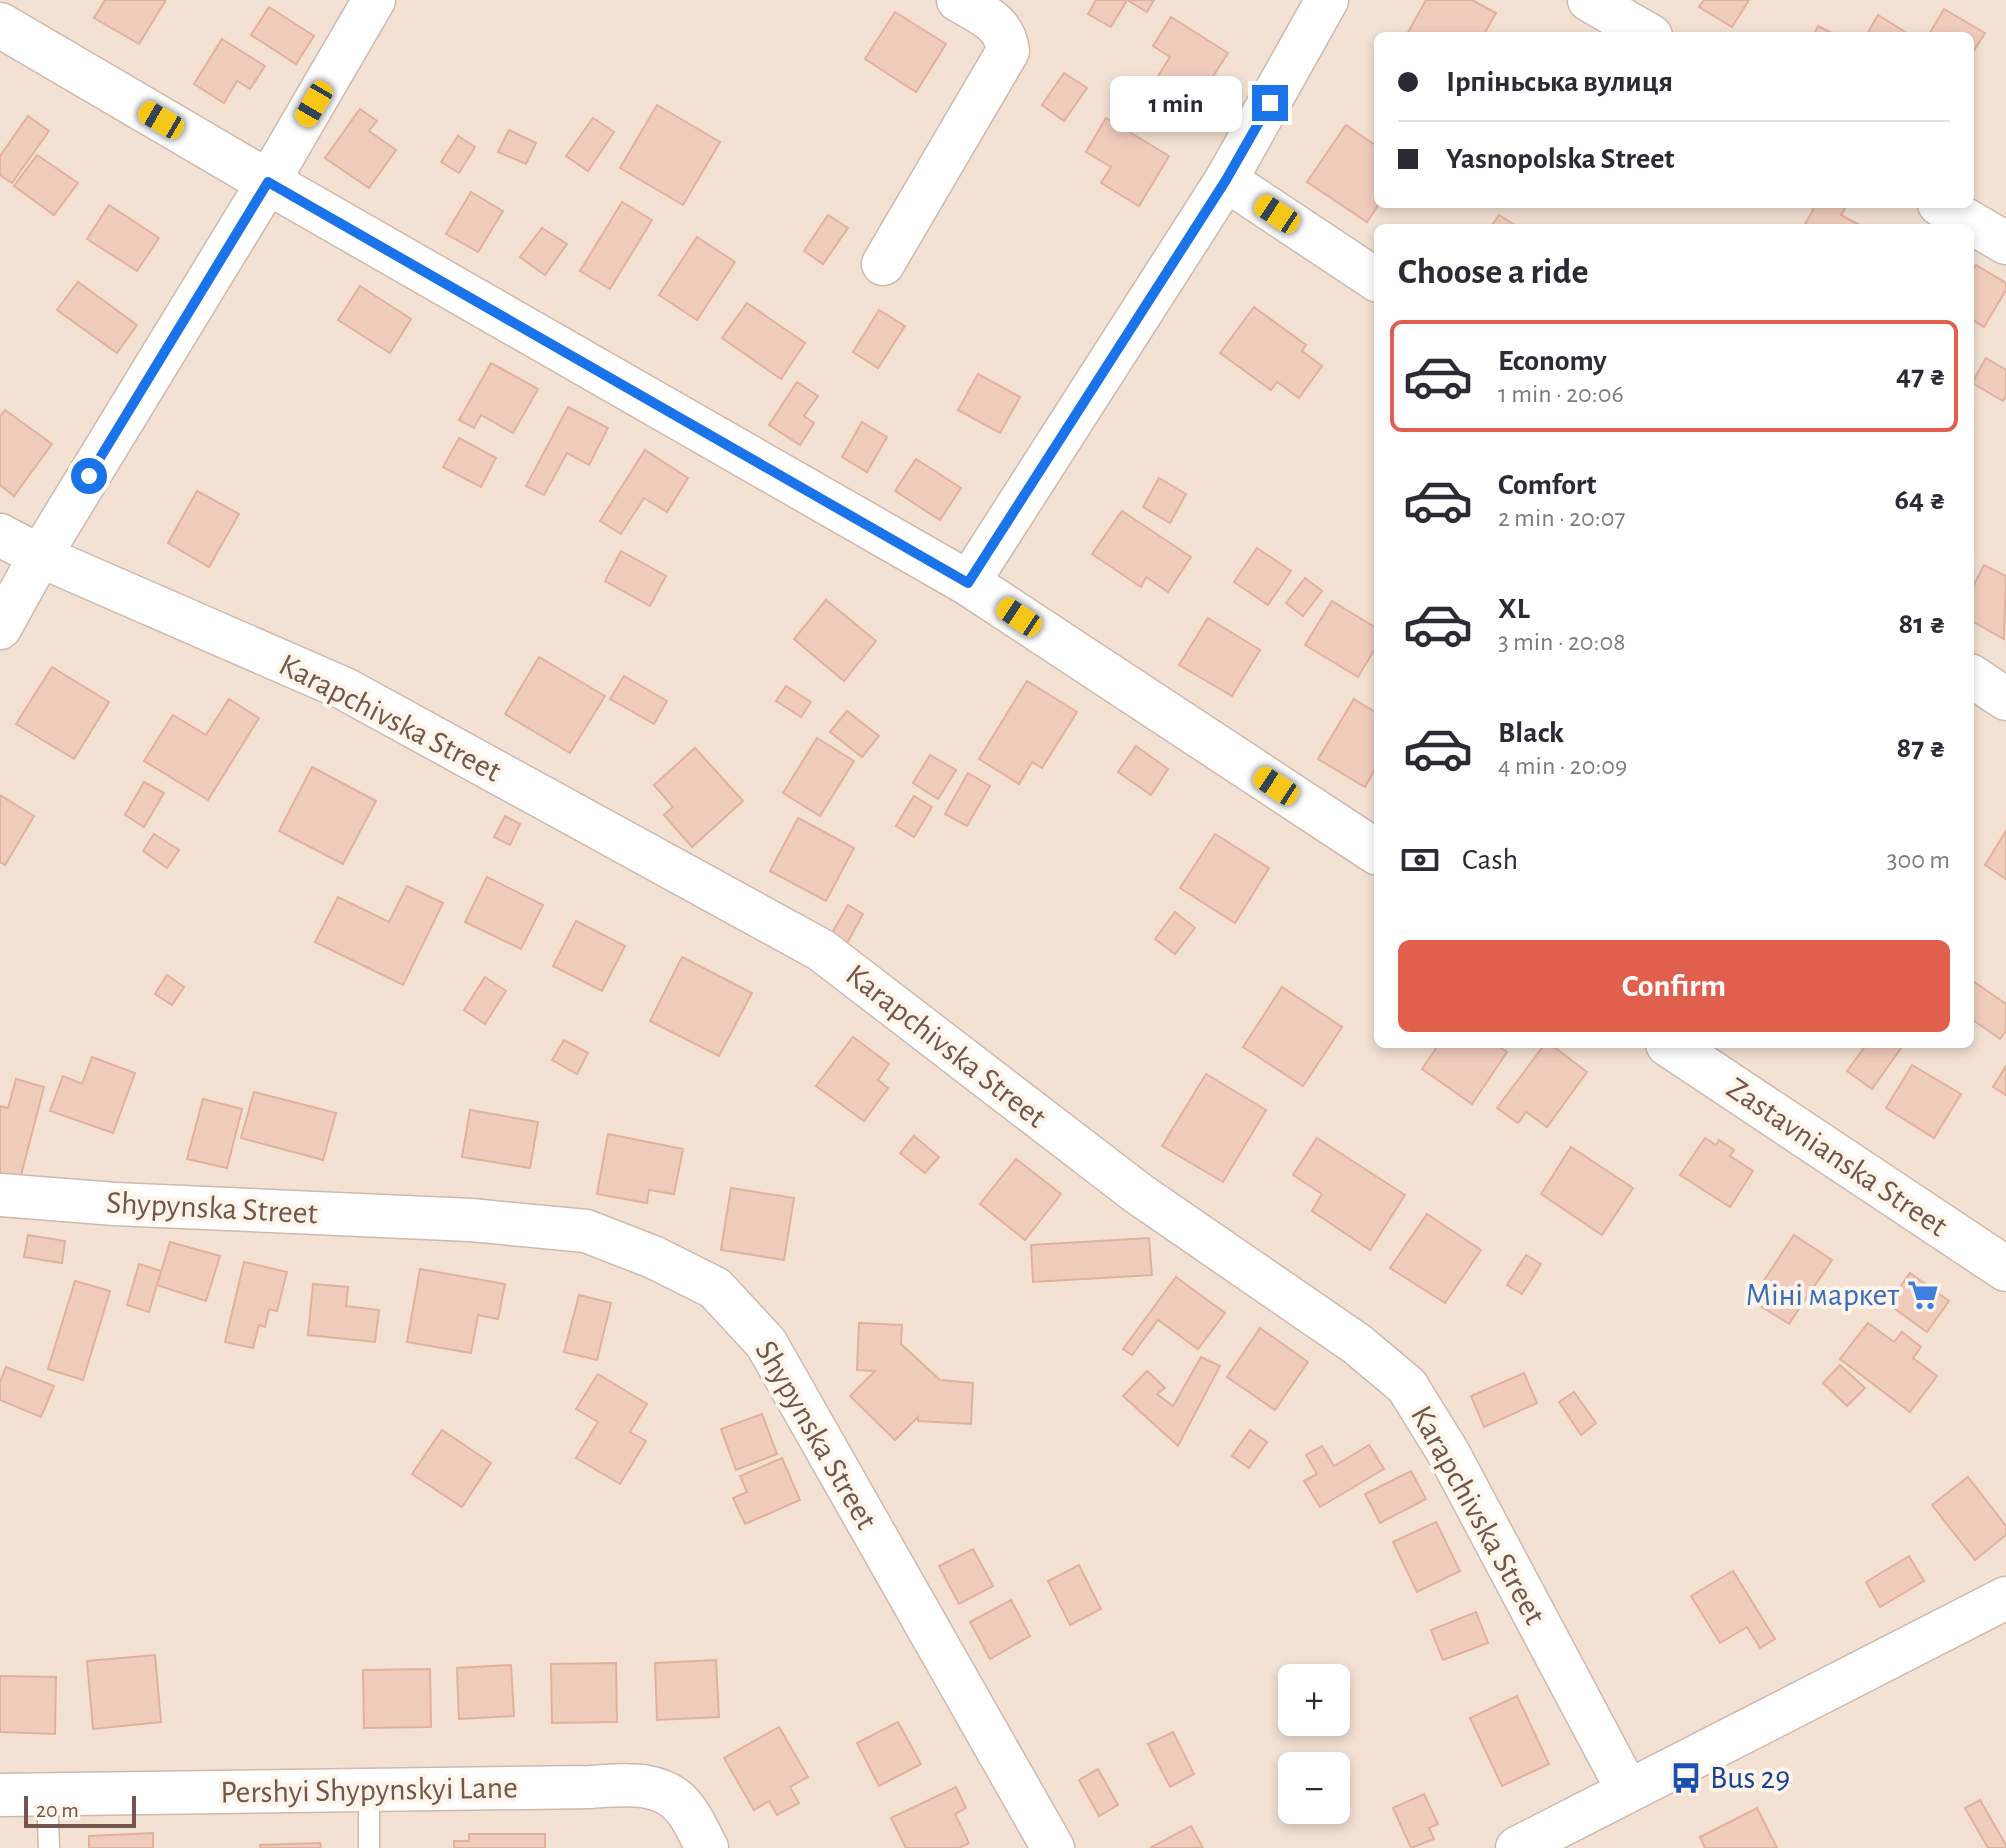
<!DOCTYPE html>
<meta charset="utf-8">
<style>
body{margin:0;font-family:"Alegreya Sans",sans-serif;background:#f2f2f3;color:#2b2b33;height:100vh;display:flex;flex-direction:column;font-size:30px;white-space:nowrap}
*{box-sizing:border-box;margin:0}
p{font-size:26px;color:#7c7c81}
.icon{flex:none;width:44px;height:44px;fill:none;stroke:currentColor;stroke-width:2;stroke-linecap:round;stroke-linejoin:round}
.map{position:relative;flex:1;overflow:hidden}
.sheet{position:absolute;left:1374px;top:224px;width:600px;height:824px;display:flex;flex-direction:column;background:#fff;border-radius:12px;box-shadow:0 4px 12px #0003}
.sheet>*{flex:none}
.banner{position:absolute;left:1374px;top:32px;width:600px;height:176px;border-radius:12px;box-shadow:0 4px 12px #0003;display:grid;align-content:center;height:176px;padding:0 24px;background:#fff}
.buttons{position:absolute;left:1278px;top:1664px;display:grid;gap:16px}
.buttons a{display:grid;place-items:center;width:72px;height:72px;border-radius:12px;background:#fff;box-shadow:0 4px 12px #0003;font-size:40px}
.scale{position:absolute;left:24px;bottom:20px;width:112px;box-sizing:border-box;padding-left:8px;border:4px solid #73554b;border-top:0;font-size:22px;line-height:28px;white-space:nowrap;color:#73554b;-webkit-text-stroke:6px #fef5ea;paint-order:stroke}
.end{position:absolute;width:36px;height:36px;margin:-18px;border:10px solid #1a73e8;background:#fff;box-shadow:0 0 0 4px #fff}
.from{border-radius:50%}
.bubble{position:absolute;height:56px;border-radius:12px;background:#fff;box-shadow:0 4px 12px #0003;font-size:26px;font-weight:700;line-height:56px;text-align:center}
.car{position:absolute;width:24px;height:48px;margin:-24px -12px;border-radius:10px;box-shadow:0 0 6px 2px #0007;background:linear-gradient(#f5c518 24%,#345 0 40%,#f5c518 0 76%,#345 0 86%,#f5c518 0)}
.banner b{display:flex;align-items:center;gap:28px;height:76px;font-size:30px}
.banner b+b{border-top:2px solid #e1e1e2}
.banner i{width:20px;height:20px;background:#2b2b33}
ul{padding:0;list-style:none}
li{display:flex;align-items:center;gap:24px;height:112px;margin:0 16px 12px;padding:0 8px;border:4px solid transparent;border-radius:12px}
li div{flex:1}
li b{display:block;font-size:30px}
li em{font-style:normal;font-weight:700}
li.on{border-color:#e1604d}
li>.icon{width:72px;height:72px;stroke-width:1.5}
h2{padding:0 24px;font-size:36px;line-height:96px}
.pay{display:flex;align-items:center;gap:20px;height:88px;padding:0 24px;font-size:30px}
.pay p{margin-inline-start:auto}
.cta{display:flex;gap:16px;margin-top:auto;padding:16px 24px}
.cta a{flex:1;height:92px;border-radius:12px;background:#e1604d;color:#fff;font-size:32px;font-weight:700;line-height:92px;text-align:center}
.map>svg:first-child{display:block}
.residential{fill:#f3e1d3;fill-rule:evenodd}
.building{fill:#f0ccbd;stroke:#e2b19e;stroke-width:2}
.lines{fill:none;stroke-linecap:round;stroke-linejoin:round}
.lane-casing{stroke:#cfb9ae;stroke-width:23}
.street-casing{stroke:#cfb9ae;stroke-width:45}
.secondary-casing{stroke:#d1b8ab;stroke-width:47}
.lane{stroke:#fff;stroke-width:20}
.street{stroke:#fff;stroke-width:42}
.secondary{stroke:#fff;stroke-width:44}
.route{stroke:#1a73e8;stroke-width:10}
.labels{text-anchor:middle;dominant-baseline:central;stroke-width:8;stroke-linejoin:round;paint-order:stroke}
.street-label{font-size:32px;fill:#73554b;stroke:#fef5ea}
.shop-label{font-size:32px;fill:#366cbe;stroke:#fef5ea;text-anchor:end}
.transit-label{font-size:32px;fill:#164399;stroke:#fef5ea;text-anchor:start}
</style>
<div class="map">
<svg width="2006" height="1848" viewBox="0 0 2006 1848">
<rect width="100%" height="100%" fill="#fbf0e4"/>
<path class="residential" d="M 0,0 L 2006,0 L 2006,1848 L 0,1848 ZM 1378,36 L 1970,36 L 1970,204 L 1378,204 ZM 1378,228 L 1970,228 L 1970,1044 L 1378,1044 ZM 1292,1678 L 1336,1678 L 1336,1722 L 1292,1722 ZM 1292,1766 L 1336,1766 L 1336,1810 L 1292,1810 Z"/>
<g class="building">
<polygon points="105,0 166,0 139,44 94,18"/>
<polygon points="1096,0 1127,0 1111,27 1088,14"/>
<polygon points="1127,0 1154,0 1147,12"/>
<polygon points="1426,0 1472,0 1496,13 1483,36 1406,36"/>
<polygon points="1704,0 1749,0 1732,27 1699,7"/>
<polygon points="269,7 314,36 296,64 251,35"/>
<polygon points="1944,9 1985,33 1970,57 1970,36 1928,36"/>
<polygon points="895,12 946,44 916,92 865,59"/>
<polygon points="1878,15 1907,33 1906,36 1866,36"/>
<polygon points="1171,17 1228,53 1198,100 1158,76 1170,57 1153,46"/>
<polygon points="1818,26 1838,36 1813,36"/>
<polygon points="222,39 265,66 250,89 237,81 224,103 194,84"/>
<polygon points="1064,73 1087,88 1064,121 1042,105"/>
<polygon points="1146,87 1186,109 1176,128 1135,106"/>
<polygon points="657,105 720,142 683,205 620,168"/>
<polygon points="360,109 377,121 369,131 396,150 369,188 325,158"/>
<polygon points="28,116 49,131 12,183 0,175 0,156"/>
<polygon points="593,118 614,132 588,171 566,156"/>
<polygon points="1106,118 1169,156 1139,206 1101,183 1111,167 1086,152"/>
<polygon points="1346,125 1378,147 1379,204 1367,222 1307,182"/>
<polygon points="509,130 536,143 526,164 498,152"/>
<polygon points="458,136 475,147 459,173 441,162"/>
<polygon points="37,155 78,183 54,215 14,186"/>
<polygon points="471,192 503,211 478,252 446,234"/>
<polygon points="622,202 652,220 610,289 580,271"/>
<polygon points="1807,204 1847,204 1841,215 1860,225 1859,228 1803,228 1814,208"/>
<polygon points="109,205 159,238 137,271 87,239"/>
<polygon points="828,215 848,228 823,264 804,251"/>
<polygon points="1499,215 1520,228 1490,228"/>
<polygon points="542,228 567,244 545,275 520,257"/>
<polygon points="697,237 735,262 697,320 659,295"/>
<polygon points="1976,265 2006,283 2006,290 1984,327 1970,318 1970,274"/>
<polygon points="78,282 137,325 117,353 57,310"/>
<polygon points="360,286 411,319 390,353 338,320"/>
<polygon points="747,303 805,343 781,379 722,338"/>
<polygon points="1254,307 1306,345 1302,351 1322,366 1299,398 1277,382 1271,390 1220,353"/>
<polygon points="879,310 905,326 878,368 853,352"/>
<polygon points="1986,358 2006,370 2006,396 2003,401 1972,383"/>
<polygon points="491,363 538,389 513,433 481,415 474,428 459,420"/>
<polygon points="978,374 1020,397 1000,433 958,410"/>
<polygon points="797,382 818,396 804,416 814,423 800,445 769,425"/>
<polygon points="568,407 608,428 589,465 567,453 544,495 526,486"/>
<polygon points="5,410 52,444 14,496 0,485 0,416"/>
<polygon points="862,422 887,437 867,472 842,457"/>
<polygon points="459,438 496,458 481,487 443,467"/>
<polygon points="645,450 688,478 667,512 644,498 621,534 600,521"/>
<polygon points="916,459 961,488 940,520 895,491"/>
<polygon points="1159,478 1186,494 1170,523 1143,507"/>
<polygon points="197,491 239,514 209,567 168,543"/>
<polygon points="1122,511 1191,557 1168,592 1146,577 1141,587 1092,554"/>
<polygon points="1257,548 1291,571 1268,605 1234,582"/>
<polygon points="621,551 666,576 650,606 605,581"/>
<polygon points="1984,565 2006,576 2004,639 1970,620 1970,592"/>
<polygon points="1305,578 1322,591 1303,616 1286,603"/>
<polygon points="826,600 876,641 844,681 794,639"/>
<polygon points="1332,601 1378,629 1378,644 1358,677 1305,645"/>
<polygon points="1208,618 1260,650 1232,696 1179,665"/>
<polygon points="539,657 605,696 570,753 505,714"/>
<polygon points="52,667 109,702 74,759 16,724"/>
<polygon points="624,676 667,701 654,724 610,699"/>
<polygon points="1027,681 1077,712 1042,768 1032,762 1019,784 979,759"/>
<polygon points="786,686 811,702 801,717 776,701"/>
<polygon points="229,699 259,718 208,800 144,761 173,715 206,735"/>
<polygon points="1354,699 1378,714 1378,764 1365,787 1318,759"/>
<polygon points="847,711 879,736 862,757 830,732"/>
<polygon points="817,738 854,761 820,816 783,793"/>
<polygon points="1136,746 1168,769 1151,795 1118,772"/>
<polygon points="695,748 743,801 692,847 664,815 673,807 654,785"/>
<polygon points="930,755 956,770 938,799 913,783"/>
<polygon points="312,767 376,801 343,864 279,831"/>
<polygon points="968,773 990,786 967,826 945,814"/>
<polygon points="144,782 164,793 144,827 125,815"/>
<polygon points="0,795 34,816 5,865 0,862"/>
<polygon points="914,796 932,807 914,837 896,826"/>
<polygon points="505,816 520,824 510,845 494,837"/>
<polygon points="798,818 854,848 826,901 770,871"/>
<polygon points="2006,831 2006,879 1985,865"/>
<polygon points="154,834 179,850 167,868 143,851"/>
<polygon points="1215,834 1269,868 1235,923 1180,888"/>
<polygon points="487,877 543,905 521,949 465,922"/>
<polygon points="407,886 443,903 403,985 315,942 338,897 389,922"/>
<polygon points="848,905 863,914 845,947 829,938"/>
<polygon points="1175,912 1195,928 1175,954 1155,939"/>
<polygon points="576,921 625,946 602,991 553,966"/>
<polygon points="682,957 752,993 719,1056 650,1021"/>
<polygon points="167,975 184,987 172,1005 155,994"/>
<polygon points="485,977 506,991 485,1024 464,1010"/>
<polygon points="1970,979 2006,1004 2006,1031 2000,1039 1970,1018"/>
<polygon points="1282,987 1342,1027 1303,1086 1243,1047"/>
<polygon points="853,1037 889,1064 878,1080 888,1088 864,1121 816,1086"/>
<polygon points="564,1040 588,1053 577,1074 552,1060"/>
<polygon points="1439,1044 1495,1044 1507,1052 1472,1104 1422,1069"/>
<polygon points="1545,1044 1550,1044 1587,1072 1547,1127 1526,1112 1518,1123 1497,1108"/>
<polygon points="1867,1044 1904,1044 1872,1089 1847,1071"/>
<polygon points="92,1057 135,1073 113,1133 50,1111 63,1076 82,1084"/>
<polygon points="1912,1065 1961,1094 1934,1138 1886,1108"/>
<polygon points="2006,1066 2006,1095 1993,1087"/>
<polygon points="1206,1074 1266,1110 1223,1182 1162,1146"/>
<polygon points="16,1079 44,1087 20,1179 0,1174 0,1106 8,1108"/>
<polygon points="254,1092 336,1113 323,1160 241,1138"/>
<polygon points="203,1099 242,1109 227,1168 187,1159"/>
<polygon points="470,1110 538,1122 530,1168 462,1157"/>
<polygon points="608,1134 683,1149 674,1194 649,1190 647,1203 597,1194"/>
<polygon points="914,1136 939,1157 925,1173 900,1153"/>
<polygon points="1317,1138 1405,1195 1370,1250 1312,1211 1322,1194 1293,1175"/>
<polygon points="1705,1138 1716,1145 1719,1140 1734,1150 1730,1156 1753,1171 1730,1207 1680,1175"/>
<polygon points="1571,1147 1633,1188 1602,1235 1541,1194"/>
<polygon points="1016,1159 1061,1194 1025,1240 980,1204"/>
<polygon points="731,1188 794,1198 784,1260 721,1250"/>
<polygon points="1427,1214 1481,1250 1445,1303 1390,1268"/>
<polygon points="28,1235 65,1241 62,1263 24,1257"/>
<polygon points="1794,1235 1832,1260 1789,1324 1751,1300"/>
<polygon points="1149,1238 1152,1275 1033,1282 1031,1245"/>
<polygon points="170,1242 220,1256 206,1301 157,1285"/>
<polygon points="1526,1255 1541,1264 1522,1294 1507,1285"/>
<polygon points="244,1262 287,1272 277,1311 269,1309 265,1327 259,1325 253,1348 225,1342"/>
<polygon points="139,1264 161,1271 149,1312 127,1305"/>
<polygon points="420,1269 505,1284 498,1319 478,1315 471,1353 407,1342"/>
<polygon points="1910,1273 1949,1301 1927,1332 1888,1304"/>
<polygon points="1176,1277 1225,1313 1198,1349 1158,1320 1132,1355 1123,1349"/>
<polygon points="75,1281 110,1291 83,1380 48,1369"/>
<polygon points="313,1284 348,1287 346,1306 379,1310 375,1342 308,1335"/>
<polygon points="579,1295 611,1303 597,1360 564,1352"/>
<polygon points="859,1323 902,1325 901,1344 940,1380 973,1383 971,1424 918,1421 918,1417 895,1440 850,1396 875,1371 857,1370"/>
<polygon points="1868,1323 1894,1342 1902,1332 1921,1347 1913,1358 1937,1376 1910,1412 1840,1359"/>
<polygon points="1260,1328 1308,1362 1275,1410 1227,1377"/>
<polygon points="1201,1357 1220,1366 1178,1446 1123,1396 1147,1371 1165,1388 1157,1394 1173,1406"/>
<polygon points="1840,1365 1865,1388 1847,1406 1823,1383"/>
<polygon points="6,1367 54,1386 41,1417 0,1400 0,1382"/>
<polygon points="1524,1373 1537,1403 1484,1427 1471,1396"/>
<polygon points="598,1374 647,1404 630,1432 646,1441 620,1484 576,1458 598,1422 576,1409"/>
<polygon points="1574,1392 1596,1423 1581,1435 1559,1402"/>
<polygon points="762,1414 777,1454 736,1470 721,1429"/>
<polygon points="442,1430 491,1463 462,1507 412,1474"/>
<polygon points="1250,1430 1267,1442 1249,1468 1232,1456"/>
<polygon points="1369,1445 1384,1469 1320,1507 1304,1481 1317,1474 1306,1455 1322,1446 1334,1466"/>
<polygon points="782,1458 800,1500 745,1524 733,1498 747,1492 740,1476"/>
<polygon points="1411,1471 1426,1499 1380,1523 1365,1494"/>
<polygon points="1968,1477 2006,1526 2006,1535 1975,1560 1932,1505"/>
<polygon points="1436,1522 1460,1571 1417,1592 1393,1542"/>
<polygon points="973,1549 993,1586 959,1604 939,1566"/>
<polygon points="1909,1556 1924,1581 1880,1607 1866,1582"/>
<polygon points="1079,1565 1101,1609 1070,1625 1048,1581"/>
<polygon points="1733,1571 1775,1639 1760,1648 1747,1627 1720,1643 1691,1596"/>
<polygon points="1011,1600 1030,1636 990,1659 970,1622"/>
<polygon points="1476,1612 1488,1643 1443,1660 1431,1630"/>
<polygon points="155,1655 161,1722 93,1729 87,1661"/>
<polygon points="716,1660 719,1717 657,1720 655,1663"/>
<polygon points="616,1663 617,1722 552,1723 551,1664"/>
<polygon points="511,1665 514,1716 459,1719 457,1668"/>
<polygon points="430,1669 431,1727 364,1728 363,1670"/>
<polygon points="0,1676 56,1677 55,1734 0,1732"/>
<polygon points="1517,1696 1549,1764 1502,1786 1470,1718"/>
<polygon points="898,1722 921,1764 879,1786 857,1743"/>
<polygon points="779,1727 808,1777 790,1787 799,1803 777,1815 769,1801 754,1810 724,1758"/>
<polygon points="1173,1732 1194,1774 1170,1787 1148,1744"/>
<polygon points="1098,1769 1118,1805 1099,1816 1079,1780"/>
<polygon points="956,1787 966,1808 955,1814 969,1843 959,1848 906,1848 891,1818"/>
<polygon points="1424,1794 1438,1824 1429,1828 1434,1839 1411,1848 1393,1808"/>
<polygon points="1980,1800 2006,1845 2006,1848 1988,1848 1965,1808"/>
<polygon points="1757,1808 1777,1848 1705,1848 1700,1837"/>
<polygon points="1191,1826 1203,1848 1150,1848"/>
<polygon points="153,1833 153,1848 89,1848 89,1836"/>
<polygon points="469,1834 545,1834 545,1848 454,1848 454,1841 469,1841"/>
<polygon points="320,1843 321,1848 260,1848 260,1845"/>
</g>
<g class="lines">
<defs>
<g id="lane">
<polyline points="369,1790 369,1848"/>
<polyline points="47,1795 49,1848"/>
</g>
<g id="street">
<polyline points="1589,0 1651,36"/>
<polyline points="1226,180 1378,281"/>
<polyline points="1939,204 2006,243"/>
<path d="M 883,264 L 1008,51 C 1005,22 981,14 958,0"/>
<polyline points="0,535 40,556 345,689 821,950 1139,1194 1357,1344 1407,1386 1449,1454 1628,1791"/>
<polyline points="968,583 1226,180 1327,0"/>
<polyline points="0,628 40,556 268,182 374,0"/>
<polyline points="1970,675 2006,699"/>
<polyline points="0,1195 115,1204 471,1220 586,1231 653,1257 715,1288 766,1343 1053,1848"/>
<path d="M 0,1795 L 591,1787 C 622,1785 663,1779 685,1809 C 694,1820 700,1835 707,1848"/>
<polyline points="1517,1848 2006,1598"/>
</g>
<g id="secondary">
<polyline points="0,25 268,182 968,583 1378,853"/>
<polyline points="1668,1044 2006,1269"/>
</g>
</defs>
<use href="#lane" class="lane-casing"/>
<use href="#street" class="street-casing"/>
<use href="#secondary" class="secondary-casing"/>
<use href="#lane" class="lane"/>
<use href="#street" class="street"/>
<use href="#secondary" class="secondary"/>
</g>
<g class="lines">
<polyline class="route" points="89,476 268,182 968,583 1226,180 1270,103"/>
</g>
<defs>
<symbol id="supermarket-bare" viewBox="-9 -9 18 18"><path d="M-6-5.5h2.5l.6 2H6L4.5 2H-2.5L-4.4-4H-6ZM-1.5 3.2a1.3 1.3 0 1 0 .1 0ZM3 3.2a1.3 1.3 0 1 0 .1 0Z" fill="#3f7fe0" stroke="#fef5ea" stroke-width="2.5" paint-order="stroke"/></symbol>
<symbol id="bus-bare" viewBox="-9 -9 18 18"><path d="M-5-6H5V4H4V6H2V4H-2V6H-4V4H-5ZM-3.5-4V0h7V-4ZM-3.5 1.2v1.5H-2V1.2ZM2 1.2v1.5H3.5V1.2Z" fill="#1a4fb4" stroke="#fef5ea" stroke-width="2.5" paint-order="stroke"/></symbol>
</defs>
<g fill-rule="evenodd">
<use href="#supermarket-bare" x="1901" y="1273" width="44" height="44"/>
<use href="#bus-bare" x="1664" y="1756" width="44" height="44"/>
</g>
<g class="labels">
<g class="street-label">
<text transform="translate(390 718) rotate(27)">Karapchivska Street</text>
<text transform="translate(946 1046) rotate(38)">Karapchivska Street</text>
<text transform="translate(1837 1157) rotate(34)">Zastavnianska Street</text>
<text transform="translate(212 1208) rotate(3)">Shypynska Street</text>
<text transform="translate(816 1435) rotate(60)">Shypynska Street</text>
<text transform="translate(1478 1515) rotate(61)">Karapchivska Street</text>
<text transform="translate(369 1790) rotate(-1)">Pershyi Shypynskyi Lane</text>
</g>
<g class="shop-label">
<text x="1899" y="1295">Міні маркет</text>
</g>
<g class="transit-label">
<text x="1710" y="1778">Bus 29</text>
</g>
</g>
</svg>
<div class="buttons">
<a>+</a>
<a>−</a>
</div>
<div class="scale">20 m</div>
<i class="end from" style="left:89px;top:476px"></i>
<i class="end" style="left:1270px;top:103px"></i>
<div class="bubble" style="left:1110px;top:76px;width:132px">1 min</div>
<i class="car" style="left:314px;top:104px;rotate:210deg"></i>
<i class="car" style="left:161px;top:120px;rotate:300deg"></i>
<i class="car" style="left:1277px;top:214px;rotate:303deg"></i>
<i class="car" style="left:1019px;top:617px;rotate:304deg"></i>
<i class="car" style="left:1276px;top:786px;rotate:303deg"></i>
<div class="banner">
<b><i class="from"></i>Ірпіньська вулиця</b>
<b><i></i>Yasnopolska Street</b>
</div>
<section class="sheet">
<h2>Choose a ride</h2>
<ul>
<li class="on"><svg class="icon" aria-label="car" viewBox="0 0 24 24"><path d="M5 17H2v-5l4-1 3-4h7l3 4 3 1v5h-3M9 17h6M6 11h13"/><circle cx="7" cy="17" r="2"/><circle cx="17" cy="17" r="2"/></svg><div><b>Economy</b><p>1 min · 20:06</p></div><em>47 ₴</em></li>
<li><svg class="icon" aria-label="car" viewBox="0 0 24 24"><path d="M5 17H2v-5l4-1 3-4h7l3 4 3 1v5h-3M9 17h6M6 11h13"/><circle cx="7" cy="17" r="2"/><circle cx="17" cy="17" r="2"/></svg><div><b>Comfort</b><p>2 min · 20:07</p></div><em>64 ₴</em></li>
<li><svg class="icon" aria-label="car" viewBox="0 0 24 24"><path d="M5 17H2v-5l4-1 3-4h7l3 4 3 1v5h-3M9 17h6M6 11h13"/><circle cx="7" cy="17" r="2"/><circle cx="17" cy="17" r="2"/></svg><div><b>XL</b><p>3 min · 20:08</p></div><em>81 ₴</em></li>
<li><svg class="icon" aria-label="car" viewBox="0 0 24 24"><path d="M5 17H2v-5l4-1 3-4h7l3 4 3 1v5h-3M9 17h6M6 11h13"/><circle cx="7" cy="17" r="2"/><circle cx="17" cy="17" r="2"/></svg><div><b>Black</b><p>4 min · 20:09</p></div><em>87 ₴</em></li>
</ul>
<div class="pay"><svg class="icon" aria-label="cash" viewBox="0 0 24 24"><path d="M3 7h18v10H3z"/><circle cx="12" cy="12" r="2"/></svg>Cash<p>300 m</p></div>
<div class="cta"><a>Confirm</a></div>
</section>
</div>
